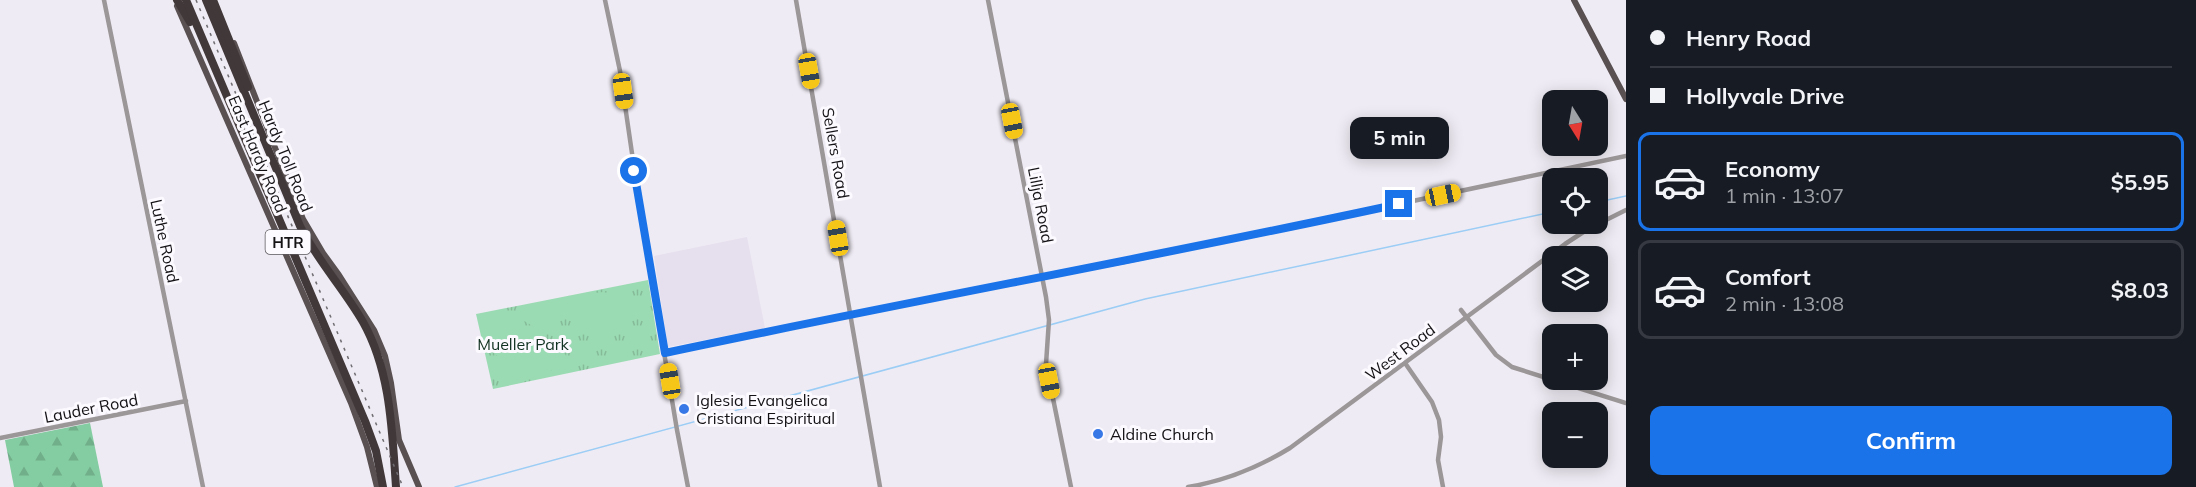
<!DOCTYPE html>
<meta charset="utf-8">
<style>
body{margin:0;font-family:Mulish,sans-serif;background:#242831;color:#f1f3f6;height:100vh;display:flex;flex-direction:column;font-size:22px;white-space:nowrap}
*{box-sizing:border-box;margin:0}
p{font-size:20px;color:#9ea1a6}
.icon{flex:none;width:33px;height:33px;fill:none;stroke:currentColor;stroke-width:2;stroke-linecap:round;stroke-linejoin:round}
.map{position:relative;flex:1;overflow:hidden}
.side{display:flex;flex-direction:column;background:#171b24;width:570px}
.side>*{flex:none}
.top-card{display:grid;align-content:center;height:132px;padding:0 24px;background:#171b24}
.needle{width:39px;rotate:169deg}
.buttons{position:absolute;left:1542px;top:90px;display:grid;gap:12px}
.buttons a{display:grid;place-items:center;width:66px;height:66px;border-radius:12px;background:#171b24;box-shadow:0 3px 15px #0003;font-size:30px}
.end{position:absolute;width:27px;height:27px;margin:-14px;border:8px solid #1a73e8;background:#fff;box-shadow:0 0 0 3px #fff}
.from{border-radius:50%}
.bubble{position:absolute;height:42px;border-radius:12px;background:#171b24;box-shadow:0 3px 15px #0003;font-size:20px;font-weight:700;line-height:42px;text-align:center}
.car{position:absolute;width:18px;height:36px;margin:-18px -9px;border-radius:8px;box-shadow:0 0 4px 2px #0007;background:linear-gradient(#f5c518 24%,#345 0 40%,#f5c518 0 76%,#345 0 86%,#f5c518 0)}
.top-card b{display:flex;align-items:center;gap:21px;height:57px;font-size:22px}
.top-card b+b{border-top:2px solid #363941}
.top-card i{width:15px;height:15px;background:#f1f3f6}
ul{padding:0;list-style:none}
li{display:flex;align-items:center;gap:18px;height:99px;margin:0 12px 9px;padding:0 12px;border:3px solid #363941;border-radius:12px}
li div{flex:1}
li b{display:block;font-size:22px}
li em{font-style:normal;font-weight:700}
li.active{border-color:#1a73e8}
li>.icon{width:54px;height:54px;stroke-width:1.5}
.cta{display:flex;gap:12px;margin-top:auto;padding:12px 24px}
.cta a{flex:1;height:69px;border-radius:12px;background:#1a73e8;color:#fff;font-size:24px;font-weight:700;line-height:69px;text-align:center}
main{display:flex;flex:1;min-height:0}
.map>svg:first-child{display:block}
.built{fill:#e6dfee}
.grass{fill:url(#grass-tufts)}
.forest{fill:url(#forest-firs)}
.pitch{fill:#9bdbb3}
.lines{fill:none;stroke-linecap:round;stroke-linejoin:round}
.stream{stroke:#9bcdf5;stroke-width:1.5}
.minor{stroke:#9b9697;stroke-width:4.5}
.major{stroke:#585051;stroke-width:6}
.highway{stroke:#413839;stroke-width:8}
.rail{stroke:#706d72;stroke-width:1.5;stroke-dasharray:3 6;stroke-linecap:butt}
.route{stroke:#1a73e8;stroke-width:8}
.poi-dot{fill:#3778e6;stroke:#fcf9ff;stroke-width:2}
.labels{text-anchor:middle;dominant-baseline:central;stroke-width:6;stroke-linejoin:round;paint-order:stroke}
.shield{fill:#fcf9ff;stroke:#5a575b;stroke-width:1.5}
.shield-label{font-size:15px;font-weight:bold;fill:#141215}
.street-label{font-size:16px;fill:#141215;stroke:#fcf9ff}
.park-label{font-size:16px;fill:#123221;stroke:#fcf9ff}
.poi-label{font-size:16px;fill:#141215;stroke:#fcf9ff;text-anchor:start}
</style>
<main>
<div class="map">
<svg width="1626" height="487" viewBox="0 0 1626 487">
<defs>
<pattern id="grass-tufts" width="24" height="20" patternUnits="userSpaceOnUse" patternTransform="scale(1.5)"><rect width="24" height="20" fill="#9bdbb3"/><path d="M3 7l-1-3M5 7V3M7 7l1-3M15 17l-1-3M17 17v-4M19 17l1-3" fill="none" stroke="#85bb99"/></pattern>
<pattern id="forest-firs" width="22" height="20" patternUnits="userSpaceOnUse" patternTransform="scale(1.5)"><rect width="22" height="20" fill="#84cca1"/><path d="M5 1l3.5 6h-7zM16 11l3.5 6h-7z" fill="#71ae8a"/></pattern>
</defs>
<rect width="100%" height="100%" fill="#efebf4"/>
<polygon class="built" points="747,237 765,328 668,347 654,256"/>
<polygon class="grass" points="648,280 660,354 493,389 476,314"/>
<polygon class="forest" points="90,423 103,487 14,487 5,440"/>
<g class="pitch">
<path d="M 603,292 L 616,295 L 632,304 L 606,340 L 600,341 L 565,315 C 574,300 586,293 603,292 Z"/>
<path d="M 551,302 L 567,309 L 550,333 L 546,334 L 521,319 C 528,307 537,302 551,302 Z"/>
<path d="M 492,313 L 516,329 L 517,333 L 501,358 C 484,350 479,328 492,313 Z"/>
<path d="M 528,330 L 566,355 C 551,379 523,386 499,369 L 523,331 Z"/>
</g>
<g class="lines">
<g class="stream">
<polyline points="1598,202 1626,196"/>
<polyline points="455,487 1145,299 1552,212"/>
</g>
<g class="minor">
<polyline points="104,0 203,487"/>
<polyline points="605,0 620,71 641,215 677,430 688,487"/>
<polyline points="796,0 880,487"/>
<polyline points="988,0 1046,297 1049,320 1046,364 1071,487"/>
<polyline points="1461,310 1496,355 1512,367 1626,403"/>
<polyline points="665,353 1042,276 1124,262 1626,156"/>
<polyline points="1405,363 1432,402 1439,420 1441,437 1438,460 1443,487"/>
<polyline points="0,438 186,401"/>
<path d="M 1188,487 C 1225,481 1259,467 1290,448 L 1565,244 L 1588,229 L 1626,210"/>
</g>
<g class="major">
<polyline points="1574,0 1626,99"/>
<polyline points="177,6 351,403 367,447 377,487"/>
<polyline points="234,43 303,219 323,253 339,275 374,330 385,356 391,383 399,440 419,487"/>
</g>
<g class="highway">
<polyline points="177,0 190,22"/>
<polyline points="186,0 365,421 376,451 383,487"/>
<path d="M 206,0 L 300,226 C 317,260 344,289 363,322 C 391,372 392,431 396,487"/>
<polyline points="213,0 248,87"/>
</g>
<polyline class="rail" points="196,0 403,487"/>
</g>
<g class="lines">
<path class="route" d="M 634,171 L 665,353 C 909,301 1155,257 1399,204"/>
</g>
<g class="poi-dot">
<circle cx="684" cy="409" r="6"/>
<circle cx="1098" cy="434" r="6"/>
</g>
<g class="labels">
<rect class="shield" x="265.5" y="230" width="45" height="24" rx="4.5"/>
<g class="shield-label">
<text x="288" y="242">HTR</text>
</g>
<g class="street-label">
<text transform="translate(836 153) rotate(80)">Sellers Road</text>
<text transform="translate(258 154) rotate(67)">East Hardy Road</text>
<text transform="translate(286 156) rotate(68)">Hardy Toll Road</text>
<text transform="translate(1041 205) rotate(79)">Lillja Road</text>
<text transform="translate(165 241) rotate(78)">Luthe Road</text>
<text transform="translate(1400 352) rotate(-37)">West Road</text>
<text transform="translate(91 408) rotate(-11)">Lauder Road</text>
</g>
<g class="park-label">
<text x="523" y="344">Mueller Park</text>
</g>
<g class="poi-label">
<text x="696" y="400">Iglesia Evangelica<tspan x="696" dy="18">Cristiana Espiritual</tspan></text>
<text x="1110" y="434">Aldine Church</text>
</g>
</g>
</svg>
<div class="buttons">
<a><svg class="needle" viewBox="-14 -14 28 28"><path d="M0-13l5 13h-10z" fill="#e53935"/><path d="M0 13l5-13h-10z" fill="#9ea1a6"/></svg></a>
<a><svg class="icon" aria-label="locate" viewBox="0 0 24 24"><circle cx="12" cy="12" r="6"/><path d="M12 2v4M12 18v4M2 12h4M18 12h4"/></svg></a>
<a><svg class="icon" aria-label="layers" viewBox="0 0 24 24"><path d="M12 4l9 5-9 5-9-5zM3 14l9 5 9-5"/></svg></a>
<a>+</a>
<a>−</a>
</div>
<i class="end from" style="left:634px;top:171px"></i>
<i class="end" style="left:1399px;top:204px"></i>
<div class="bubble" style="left:1350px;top:117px;width:99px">5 min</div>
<i class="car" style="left:809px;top:71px;rotate:170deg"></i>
<i class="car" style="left:623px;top:91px;rotate:172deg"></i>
<i class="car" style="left:1012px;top:121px;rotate:169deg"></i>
<i class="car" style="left:1443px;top:195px;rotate:78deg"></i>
<i class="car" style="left:838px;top:238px;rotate:351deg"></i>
<i class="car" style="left:670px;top:381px;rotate:351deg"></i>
<i class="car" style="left:1049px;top:381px;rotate:169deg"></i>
</div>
<section class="side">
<div class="top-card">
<b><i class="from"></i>Henry Road</b>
<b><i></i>Hollyvale Drive</b>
</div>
<ul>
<li class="active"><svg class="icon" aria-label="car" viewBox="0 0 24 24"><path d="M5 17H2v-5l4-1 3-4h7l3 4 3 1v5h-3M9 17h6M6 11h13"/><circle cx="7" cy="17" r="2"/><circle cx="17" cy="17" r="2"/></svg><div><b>Economy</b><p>1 min · 13:07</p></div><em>$5.95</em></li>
<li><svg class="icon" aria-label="car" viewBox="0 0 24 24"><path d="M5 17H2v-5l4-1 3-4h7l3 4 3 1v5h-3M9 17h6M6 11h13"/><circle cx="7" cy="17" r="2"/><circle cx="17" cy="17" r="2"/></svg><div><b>Comfort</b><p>2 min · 13:08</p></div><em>$8.03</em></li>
</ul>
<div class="cta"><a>Confirm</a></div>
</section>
</main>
